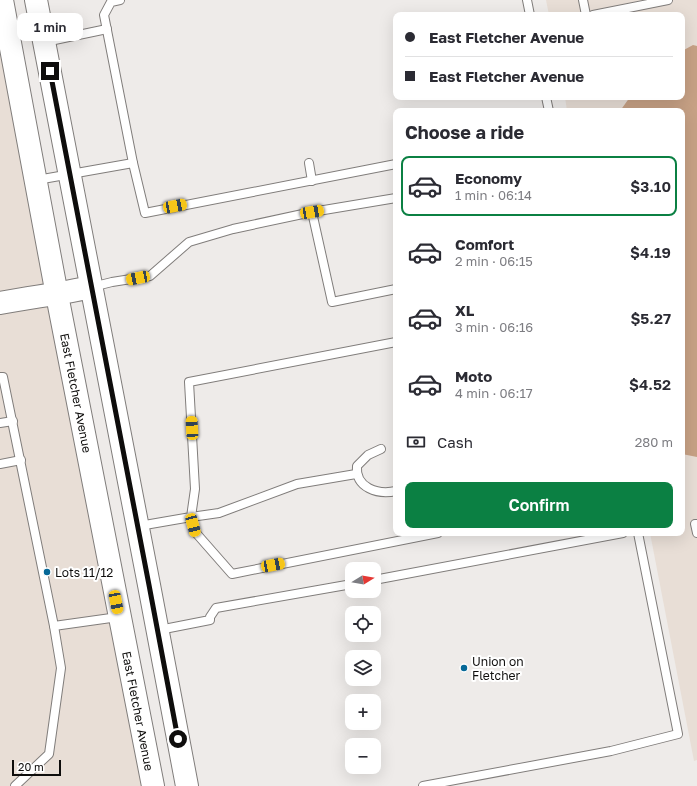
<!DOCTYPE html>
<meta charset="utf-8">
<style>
body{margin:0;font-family:"Golos Text",sans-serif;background:#f2f2f3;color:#2b2b33;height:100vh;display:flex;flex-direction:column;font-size:15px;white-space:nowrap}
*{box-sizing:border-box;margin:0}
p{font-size:13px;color:#7c7c81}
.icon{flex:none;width:22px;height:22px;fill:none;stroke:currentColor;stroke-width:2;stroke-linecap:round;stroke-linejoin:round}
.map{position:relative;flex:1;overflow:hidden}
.panel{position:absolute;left:393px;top:108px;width:292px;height:428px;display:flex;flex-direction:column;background:#fff;border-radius:8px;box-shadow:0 4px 16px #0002}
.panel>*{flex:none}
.hud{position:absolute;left:393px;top:12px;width:292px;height:88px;border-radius:8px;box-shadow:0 4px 16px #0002;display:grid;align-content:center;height:88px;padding:0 12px;background:#fff}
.needle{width:26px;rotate:79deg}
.tools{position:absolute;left:345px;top:562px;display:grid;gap:8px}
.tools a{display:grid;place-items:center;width:36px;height:36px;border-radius:8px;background:#fff;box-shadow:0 4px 16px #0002;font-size:20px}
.scale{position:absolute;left:12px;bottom:10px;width:49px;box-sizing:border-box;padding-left:4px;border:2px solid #0e0d0c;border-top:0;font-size:11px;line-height:14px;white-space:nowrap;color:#0e0d0c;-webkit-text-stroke:3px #fff;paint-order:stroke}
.end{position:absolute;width:18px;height:18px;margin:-9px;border:5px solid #0e0d0c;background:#fff;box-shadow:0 0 0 2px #fff}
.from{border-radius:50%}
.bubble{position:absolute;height:28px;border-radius:8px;background:#fff;box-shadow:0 4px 16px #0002;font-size:13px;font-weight:600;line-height:28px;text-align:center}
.car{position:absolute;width:12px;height:24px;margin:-12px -6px;border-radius:5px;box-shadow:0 0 3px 1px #0007;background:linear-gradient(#f5c518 24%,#345 0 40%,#f5c518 0 76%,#345 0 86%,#f5c518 0)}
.hud b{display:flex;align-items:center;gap:14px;height:38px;font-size:15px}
.hud b+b{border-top:1px solid #e1e1e2}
.hud i{width:10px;height:10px;background:#2b2b33}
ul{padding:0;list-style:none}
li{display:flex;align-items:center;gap:12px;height:60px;margin:0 8px 6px;padding:0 4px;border:2px solid transparent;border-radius:8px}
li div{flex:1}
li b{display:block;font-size:15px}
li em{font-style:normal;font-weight:600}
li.current{border-color:#0b8043}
li>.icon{width:36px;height:36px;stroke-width:1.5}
h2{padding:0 12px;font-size:18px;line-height:48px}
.pay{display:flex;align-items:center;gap:10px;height:44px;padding:0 12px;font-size:15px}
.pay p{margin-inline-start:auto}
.primary-button{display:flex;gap:8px;margin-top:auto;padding:8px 12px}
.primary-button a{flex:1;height:46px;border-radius:8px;background:#0b8043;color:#fff;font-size:16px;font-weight:600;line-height:46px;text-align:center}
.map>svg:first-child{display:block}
.built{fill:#e8ded6}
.water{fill:#c7a185}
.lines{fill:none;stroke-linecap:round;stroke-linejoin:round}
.lane-casing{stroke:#807d7b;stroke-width:10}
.secondary-casing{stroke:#807d7b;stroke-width:24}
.lane{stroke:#fff;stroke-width:8}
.secondary{stroke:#fff;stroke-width:22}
.route{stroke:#0e0d0c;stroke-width:5}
.poi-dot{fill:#066897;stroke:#fff;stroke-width:1.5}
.labels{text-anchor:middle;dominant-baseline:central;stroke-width:4;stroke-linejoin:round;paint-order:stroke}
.street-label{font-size:12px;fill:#0e0d0c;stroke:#fff}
.poi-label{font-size:12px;fill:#0e0d0c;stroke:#fff;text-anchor:start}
</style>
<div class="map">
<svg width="697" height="786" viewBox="0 0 697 786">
<rect width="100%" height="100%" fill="#eeebe9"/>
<g class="built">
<polygon points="546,0 697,0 697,760 694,761 650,533 682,533 682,111 567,111 565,97 682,97 682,15 549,15"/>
<polygon points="0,45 143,786 0,786"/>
</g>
<polygon class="water" points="693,45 697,46 697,457 682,454 682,111 620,111 630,97 682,97 682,51"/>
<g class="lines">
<defs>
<g id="lane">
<polyline points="120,0 111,2 104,15 133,163 145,213 396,164"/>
<polyline points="527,0 530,15"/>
<polyline points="583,0 586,15"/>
<polyline points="593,15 668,0"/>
<polyline points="45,42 107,29"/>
<polyline points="546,97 549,111"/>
<polyline points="309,163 312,181"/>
<polyline points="37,180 133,163"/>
<polyline points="312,212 332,302 396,289"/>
<polyline points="92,287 112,282 150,276 189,242 233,229 312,212 396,198"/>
<polyline points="0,377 3,377 54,626 61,668 49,754 15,786"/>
<polyline points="0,423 13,421"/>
<path d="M 381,449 L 368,455 L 357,466 C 355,488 378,495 396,491"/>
<polyline points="0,464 21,460"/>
<polyline points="356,474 297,484 219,513 191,517 196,533 232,574 438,533"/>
<polyline points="697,524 695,524 697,533"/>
<polyline points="139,526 191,517 195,489 189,382 396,342"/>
<polyline points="374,580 623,533"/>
<polyline points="54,626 118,617"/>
<polyline points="159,630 210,620 210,617 216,608 352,584"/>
<polyline points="423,786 611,751 678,734 638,533"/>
</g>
<g id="secondary">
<polyline points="2,0 57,295 153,786"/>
<polyline points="36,0 149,585 187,786"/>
<path d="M 0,303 C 30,297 61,294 91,287"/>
</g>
</defs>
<use href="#lane" class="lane-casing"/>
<use href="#secondary" class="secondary-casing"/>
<use href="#lane" class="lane"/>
<use href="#secondary" class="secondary"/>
</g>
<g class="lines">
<polyline class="route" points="50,71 149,585 178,739"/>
</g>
<g class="poi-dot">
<circle cx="47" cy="572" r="4"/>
<circle cx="464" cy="668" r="4"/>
</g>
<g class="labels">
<g class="street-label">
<text transform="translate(76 393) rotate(79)">East Fletcher Avenue</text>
<text transform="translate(138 711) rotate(79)">East Fletcher Avenue</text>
</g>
<g class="poi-label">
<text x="55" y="572">Lots 11/12</text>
<text x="472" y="661">Union on<tspan x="472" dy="14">Fletcher</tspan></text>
</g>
</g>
</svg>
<div class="tools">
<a><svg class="needle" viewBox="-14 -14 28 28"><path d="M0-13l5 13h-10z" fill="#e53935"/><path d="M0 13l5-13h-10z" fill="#7c7c81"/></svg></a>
<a><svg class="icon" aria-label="locate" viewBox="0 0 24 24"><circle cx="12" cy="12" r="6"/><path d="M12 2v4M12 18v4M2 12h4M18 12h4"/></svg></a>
<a><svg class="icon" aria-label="layers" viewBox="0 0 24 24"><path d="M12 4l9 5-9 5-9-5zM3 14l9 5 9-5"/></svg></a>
<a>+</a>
<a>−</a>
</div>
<div class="scale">20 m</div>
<i class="end from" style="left:178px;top:739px"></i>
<i class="end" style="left:50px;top:71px"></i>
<div class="bubble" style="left:17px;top:13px;width:66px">1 min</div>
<i class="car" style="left:175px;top:206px;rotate:79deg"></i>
<i class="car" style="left:312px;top:212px;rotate:80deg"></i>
<i class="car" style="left:138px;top:278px;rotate:259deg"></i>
<i class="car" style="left:192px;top:428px;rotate:357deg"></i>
<i class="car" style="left:193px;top:525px;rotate:165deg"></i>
<i class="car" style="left:273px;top:565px;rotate:79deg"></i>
<i class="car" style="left:116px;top:602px;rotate:169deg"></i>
<div class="hud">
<b><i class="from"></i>East Fletcher Avenue</b>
<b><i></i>East Fletcher Avenue</b>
</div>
<section class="panel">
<h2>Choose a ride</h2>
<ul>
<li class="current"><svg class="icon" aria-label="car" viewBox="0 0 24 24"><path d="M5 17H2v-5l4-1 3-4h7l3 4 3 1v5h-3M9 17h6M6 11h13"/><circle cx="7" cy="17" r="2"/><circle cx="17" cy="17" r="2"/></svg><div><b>Economy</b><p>1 min · 06:14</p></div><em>$3.10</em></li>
<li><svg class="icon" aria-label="car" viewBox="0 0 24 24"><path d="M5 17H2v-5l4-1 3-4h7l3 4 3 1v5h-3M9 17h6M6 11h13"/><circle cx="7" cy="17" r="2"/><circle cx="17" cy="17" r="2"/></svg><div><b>Comfort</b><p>2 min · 06:15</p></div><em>$4.19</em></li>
<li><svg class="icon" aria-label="car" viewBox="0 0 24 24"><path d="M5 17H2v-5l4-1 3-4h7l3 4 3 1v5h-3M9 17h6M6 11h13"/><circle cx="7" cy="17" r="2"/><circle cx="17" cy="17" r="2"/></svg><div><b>XL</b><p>3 min · 06:16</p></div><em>$5.27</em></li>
<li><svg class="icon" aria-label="car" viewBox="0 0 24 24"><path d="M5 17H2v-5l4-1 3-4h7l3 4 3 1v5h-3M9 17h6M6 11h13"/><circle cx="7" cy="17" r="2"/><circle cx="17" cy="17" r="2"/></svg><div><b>Moto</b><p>4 min · 06:17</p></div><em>$4.52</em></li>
</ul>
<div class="pay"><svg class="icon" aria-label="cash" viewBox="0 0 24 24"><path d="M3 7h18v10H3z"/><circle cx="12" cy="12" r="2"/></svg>Cash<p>280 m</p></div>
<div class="primary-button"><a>Confirm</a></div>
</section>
</div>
